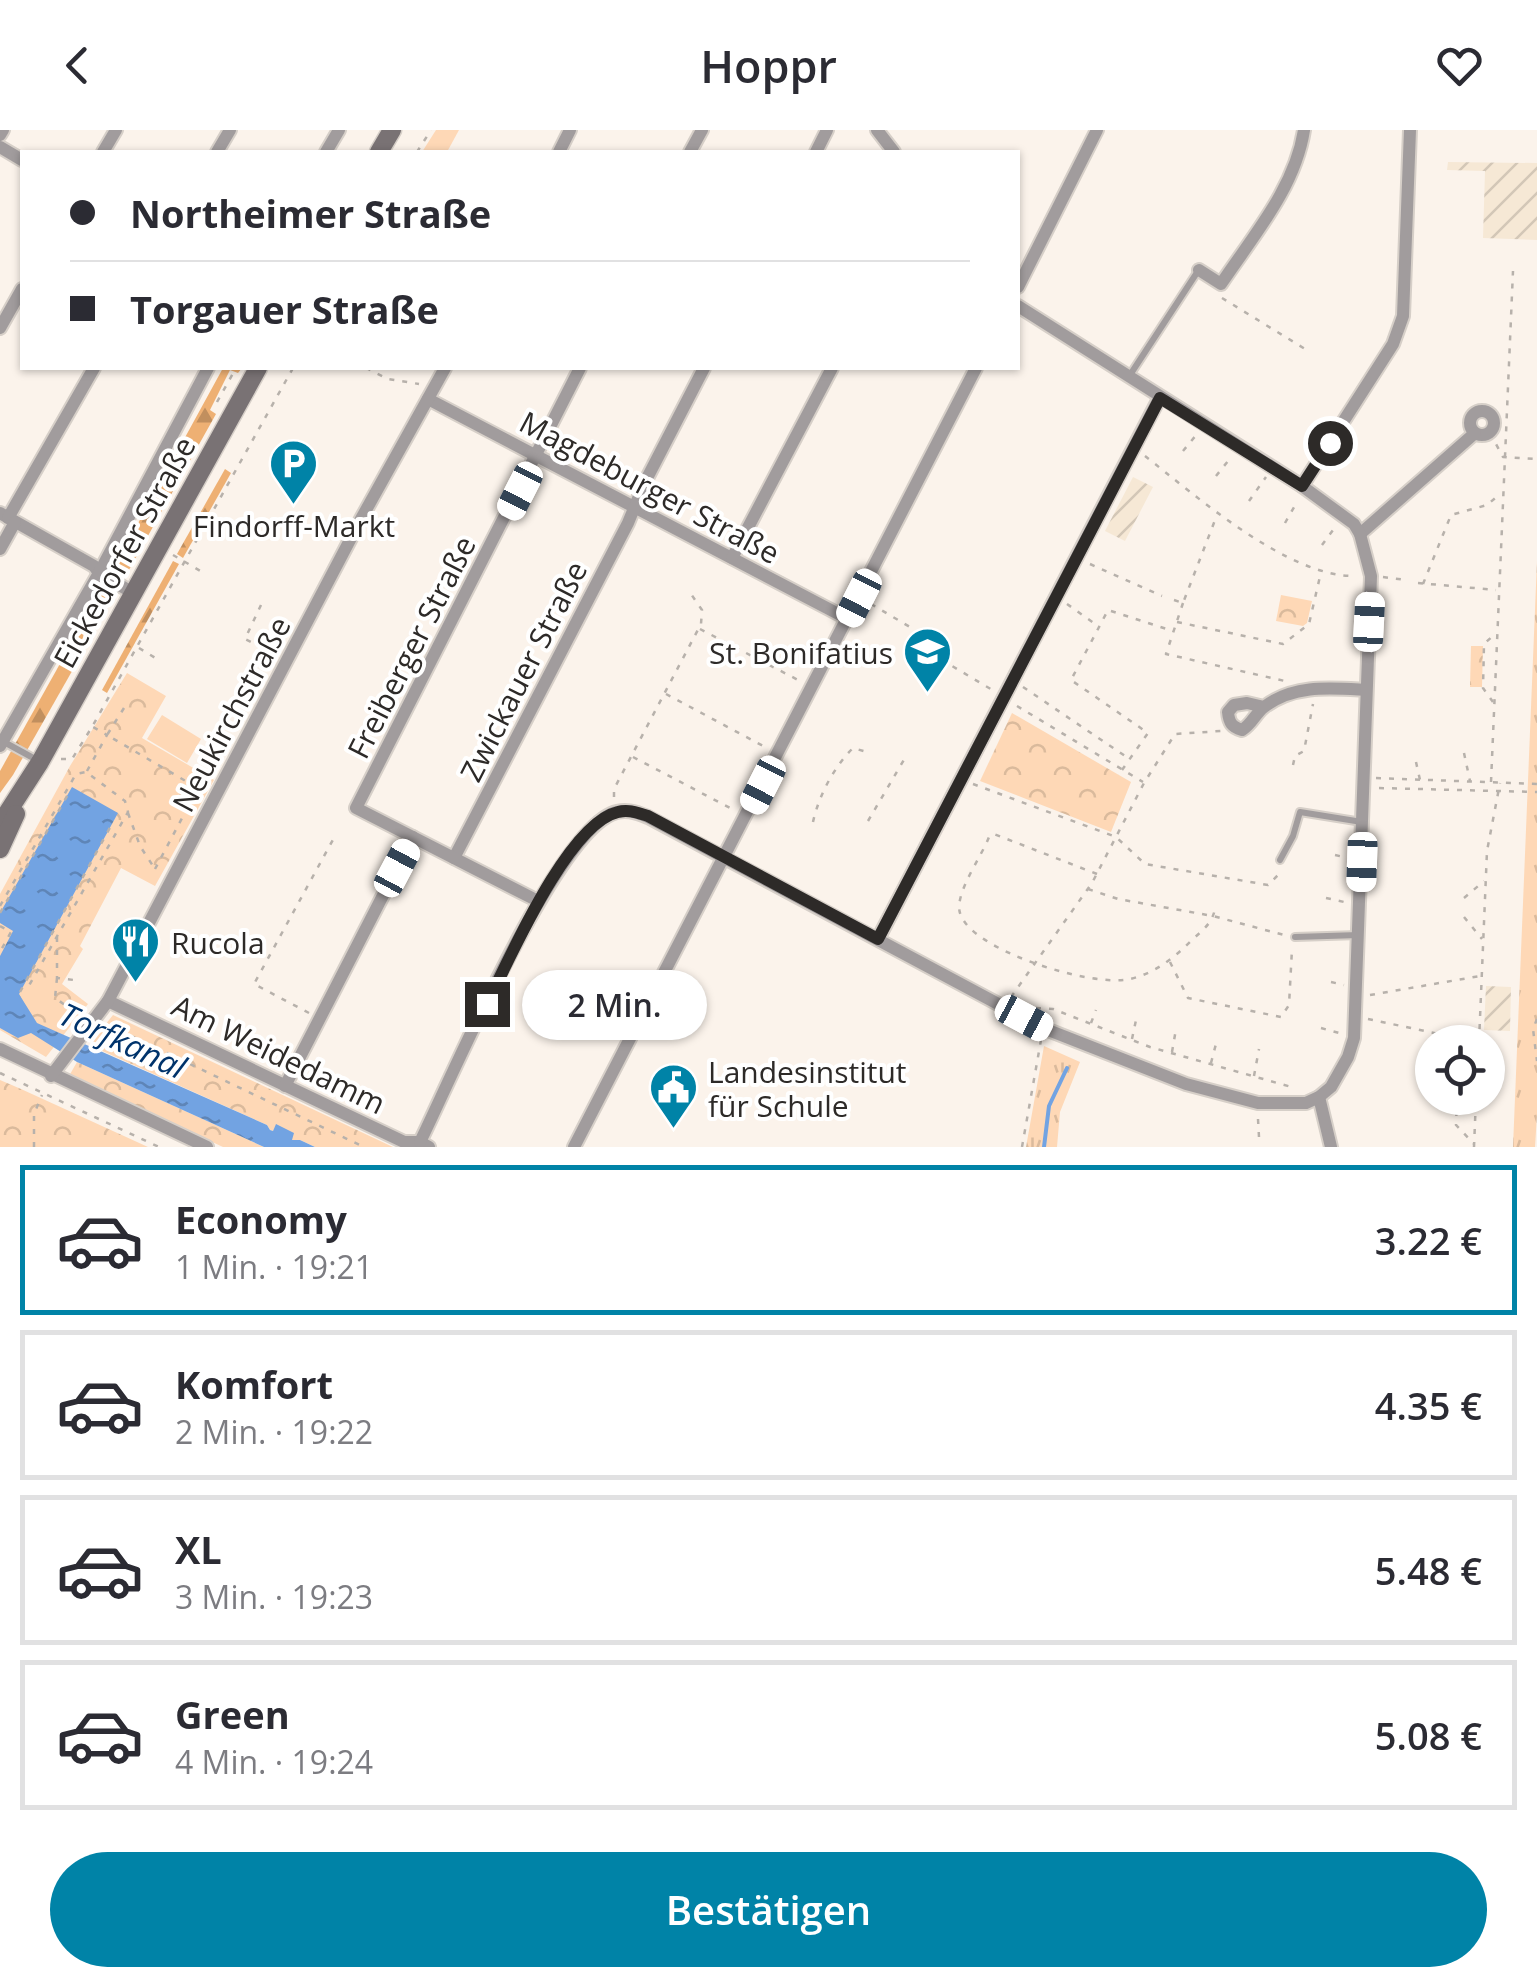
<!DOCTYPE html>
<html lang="de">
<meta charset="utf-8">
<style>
body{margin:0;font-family:"Open Sans",sans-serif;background:#f2f2f3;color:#2b2b33;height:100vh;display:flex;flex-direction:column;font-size:38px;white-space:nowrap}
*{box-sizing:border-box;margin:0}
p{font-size:32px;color:#7c7c81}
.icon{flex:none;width:55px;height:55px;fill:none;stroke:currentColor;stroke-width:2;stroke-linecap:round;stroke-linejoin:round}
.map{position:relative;height:1017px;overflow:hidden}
.side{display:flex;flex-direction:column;background:#fff;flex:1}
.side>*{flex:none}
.hud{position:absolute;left:20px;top:20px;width:1000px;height:220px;border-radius:0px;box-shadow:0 2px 8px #0004;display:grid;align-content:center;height:220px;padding:0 50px;background:#fff}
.controls{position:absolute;left:1415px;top:895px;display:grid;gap:20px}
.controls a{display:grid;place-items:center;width:90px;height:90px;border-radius:50%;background:#fff;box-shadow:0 2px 8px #0004;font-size:50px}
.end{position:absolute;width:45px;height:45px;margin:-22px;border:12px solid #2d2a28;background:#fff;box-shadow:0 0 0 5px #fff}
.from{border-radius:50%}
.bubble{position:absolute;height:70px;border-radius:35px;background:#fff;box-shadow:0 2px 8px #0004;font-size:32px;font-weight:600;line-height:70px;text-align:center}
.car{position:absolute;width:30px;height:60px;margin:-30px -15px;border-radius:12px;box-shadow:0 0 8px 2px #0007;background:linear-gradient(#fff 24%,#345 0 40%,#fff 0 76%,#345 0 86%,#fff 0)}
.hud b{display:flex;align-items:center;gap:35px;height:95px;font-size:38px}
.hud b+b{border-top:2px solid #e1e1e2}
.hud i{width:25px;height:25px;background:#2b2b33}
ul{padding:18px 0 0;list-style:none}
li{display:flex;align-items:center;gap:30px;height:150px;margin:0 20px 15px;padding:0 30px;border:5px solid #e1e1e2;border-radius:0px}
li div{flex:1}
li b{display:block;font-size:38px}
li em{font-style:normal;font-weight:600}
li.current{border-color:#0083a7}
li>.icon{width:90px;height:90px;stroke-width:1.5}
.action{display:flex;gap:20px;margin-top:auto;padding:20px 50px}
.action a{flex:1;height:115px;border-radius:60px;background:#0083a7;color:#fff;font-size:40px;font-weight:600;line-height:115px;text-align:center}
header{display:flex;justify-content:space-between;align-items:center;height:130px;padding:0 50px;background:#fff;font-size:45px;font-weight:600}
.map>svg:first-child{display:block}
.industrial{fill:url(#industrial-furrows)}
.grass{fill:url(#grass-tufts)}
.forest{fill:url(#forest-firs)}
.park{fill:url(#park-crowns)}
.pitch{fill:#fed8b6}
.water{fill:url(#water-ripples)}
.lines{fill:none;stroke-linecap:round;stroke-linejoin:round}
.stream{stroke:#72a3e2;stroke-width:4}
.lane-casing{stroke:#d6cfc8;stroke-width:10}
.street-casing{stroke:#d6cfc8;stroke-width:16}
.secondary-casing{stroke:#d6cfc8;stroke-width:21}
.path{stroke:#b7b1ab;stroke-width:2.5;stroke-dasharray:5 8;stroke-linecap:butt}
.lane{stroke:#a19c9d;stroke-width:6}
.street{stroke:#a19c9d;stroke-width:12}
.secondary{stroke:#797274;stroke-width:18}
.route{stroke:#2d2a28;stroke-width:12}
.labels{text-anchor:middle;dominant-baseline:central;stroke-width:8;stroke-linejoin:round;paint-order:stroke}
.street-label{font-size:30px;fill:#2d2a28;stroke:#fff}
.poi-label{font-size:30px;fill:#2d2a28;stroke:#fff;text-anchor:start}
.water-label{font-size:32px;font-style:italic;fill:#00336b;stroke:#fff}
</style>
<header><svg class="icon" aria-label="back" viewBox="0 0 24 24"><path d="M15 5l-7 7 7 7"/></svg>Hoppr<svg class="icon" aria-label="heart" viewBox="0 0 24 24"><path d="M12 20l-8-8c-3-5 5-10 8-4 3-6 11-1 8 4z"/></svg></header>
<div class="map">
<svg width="1537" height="1017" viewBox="0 0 1537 1017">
<defs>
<pattern id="industrial-furrows" width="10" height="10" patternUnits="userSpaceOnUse" patternTransform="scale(2.5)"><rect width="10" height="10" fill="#f6e8d5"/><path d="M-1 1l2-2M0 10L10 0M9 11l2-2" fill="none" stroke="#d3c7b7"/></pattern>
<pattern id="grass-tufts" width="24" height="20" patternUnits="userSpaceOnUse" patternTransform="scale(2.5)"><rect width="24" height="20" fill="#fed8b6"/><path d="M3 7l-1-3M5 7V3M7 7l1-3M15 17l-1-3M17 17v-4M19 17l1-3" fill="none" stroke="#daba9c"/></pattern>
<pattern id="forest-firs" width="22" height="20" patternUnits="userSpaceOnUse" patternTransform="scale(2.5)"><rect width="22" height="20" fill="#eeb073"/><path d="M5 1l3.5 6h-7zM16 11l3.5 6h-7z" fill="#c18f5e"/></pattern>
<pattern id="park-crowns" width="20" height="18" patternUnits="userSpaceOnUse" patternTransform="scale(2.5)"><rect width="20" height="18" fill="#fed8b6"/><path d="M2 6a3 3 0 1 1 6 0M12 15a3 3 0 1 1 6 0" fill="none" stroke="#daba9c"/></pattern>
<pattern id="water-ripples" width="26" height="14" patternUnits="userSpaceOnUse" patternTransform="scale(2.5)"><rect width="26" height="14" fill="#72a3e2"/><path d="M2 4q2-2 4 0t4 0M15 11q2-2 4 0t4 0" fill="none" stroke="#5e85b7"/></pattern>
</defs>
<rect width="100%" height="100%" fill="#fbf3eb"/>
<g class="industrial">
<polygon points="1448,32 1537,33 1537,110 1483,108 1485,41 1447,40"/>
<polygon points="1133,347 1153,357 1125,411 1105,401"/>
<polygon points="1486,856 1511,857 1510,901 1484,900"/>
</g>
<g class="grass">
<polygon points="1537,431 1537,985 1535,1017 1513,1017"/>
<polygon points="1044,916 1080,932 1060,982 1057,1017 1026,1017"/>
</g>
<g class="forest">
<polygon points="223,238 242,238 238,243 230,240 210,280 216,284 125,447 113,439"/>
<polygon points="225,339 231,343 183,428 177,424"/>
<polygon points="173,431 179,434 107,563 102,560"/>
<polygon points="104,455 117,462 13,645 0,663 0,641"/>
</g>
<g class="park">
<polygon points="436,0 459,0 447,22 422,22"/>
<polygon points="1281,465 1312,471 1307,493 1303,496 1276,491"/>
<polygon points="1471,516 1483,516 1482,557 1470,557"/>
<polygon points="127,543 166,566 142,608 214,650 155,756 121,738 80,816 83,819 62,854 88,874 46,927 0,900 0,764 70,636"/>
<polygon points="1012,583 1131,652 1111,702 980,651"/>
<polygon points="113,885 393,1017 315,1017 300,1010 293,1011 276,995 273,1001 270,1000 267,995 89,915"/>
<polygon points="77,932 264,1017 223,1017 69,946"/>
<polygon points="0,950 21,959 148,1017 0,1017"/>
</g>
<polygon class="pitch" points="162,585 201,609 187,633 147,609"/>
<polygon class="water" points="72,657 118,683 19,864 37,893 267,995 270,1000 273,1001 276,994 294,1003 292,1010 300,1010 315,1017 264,1017 77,932 31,903 18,908 0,898 0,826 13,801 0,793 0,783"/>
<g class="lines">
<polyline class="stream" points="1044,1017 1049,976 1067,938"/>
<defs>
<g id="lane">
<polyline points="1128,248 1198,141"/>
<polyline points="4,612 37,630"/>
<polyline points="1280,730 1293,706 1300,682 1362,692"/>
<polyline points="1295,807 1359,805"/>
</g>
<g id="street">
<polyline points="877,0 894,22"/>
<polyline points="0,5 3,0"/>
<polyline points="0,17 22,30"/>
<polyline points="103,22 116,0"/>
<polyline points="217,22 230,0"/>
<polyline points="326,22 339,0"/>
<polyline points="559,22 570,0"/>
<polyline points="690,22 702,0"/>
<polyline points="816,22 827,0"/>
<path d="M 1199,140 L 1221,154 C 1253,106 1295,58 1304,0"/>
<polyline points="1018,157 1097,0"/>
<polyline points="0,198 22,159"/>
<polyline points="428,269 848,489"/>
<circle cx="1482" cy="293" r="12"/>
<polyline points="1302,356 1393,214 1403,186 1410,0"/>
<polyline points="0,383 94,436 99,443 133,463"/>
<polyline points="8,388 94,238"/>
<polyline points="1360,404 1475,303"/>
<polyline points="0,419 15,392"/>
<polyline points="732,428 832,238"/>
<path d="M 1264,577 L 1247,573 L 1234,575 L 1228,582 C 1229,593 1232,597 1242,600 C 1252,594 1255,584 1264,577 C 1294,554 1331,558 1366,560"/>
<polyline points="0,616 99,443 208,238"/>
<polyline points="454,728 628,393 644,354 704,238"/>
<polyline points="538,771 356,678 580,238"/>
<polyline points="878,809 1160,267"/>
<polyline points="108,871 404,1012 420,1012 429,1017"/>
<polyline points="0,919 207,1017"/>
<polyline points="51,946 108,871 361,389 445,238"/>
<polyline points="285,956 413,707"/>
<polyline points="1319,967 1331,1017"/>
<path d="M 420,1012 C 453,945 551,712 611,684 C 624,678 636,682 648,687 L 1043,898 L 1186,954 L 1258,973 L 1306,973 L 1319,967 L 1331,957 L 1348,927 L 1354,908 L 1371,446 L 1360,404 L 1354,394 L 1302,356 L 1018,176"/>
<polyline points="574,1017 976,238"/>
</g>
<g id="secondary">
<polyline points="379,22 392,0"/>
<polyline points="0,694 40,632 258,238"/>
<polyline points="0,719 16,684"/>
</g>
</defs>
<use href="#lane" class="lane-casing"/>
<use href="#street" class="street-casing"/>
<use href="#secondary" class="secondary-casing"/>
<g class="path">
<polyline points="417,22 431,0"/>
<polyline points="1222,168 1310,222"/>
<polyline points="366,238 388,249 419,254"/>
<polyline points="217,272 236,238"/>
<polyline points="1490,303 1503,327 1537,329"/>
<polyline points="1183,321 1197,304"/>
<path d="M 1145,326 C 1196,366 1288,447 1355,446"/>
<polyline points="1216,346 1232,326"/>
<polyline points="1249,371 1266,347"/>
<polyline points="1285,393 1297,372"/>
<polyline points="1322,415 1336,396"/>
<polyline points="173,425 204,443"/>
<polyline points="1090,434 1162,466"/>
<polyline points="1383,447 1406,450"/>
<polyline points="1418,453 1496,460"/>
<polyline points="1423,454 1451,385 1487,375 1500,364"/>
<polyline points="1174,470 1183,473 1217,385"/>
<polyline points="1183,473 1166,524 1285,551"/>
<polyline points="871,474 910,497 932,524 994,561"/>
<polyline points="1067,474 1098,496"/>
<polyline points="261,475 245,509 273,523"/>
<polyline points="1177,492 1283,514 1309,494 1321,442"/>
<polyline points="700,499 800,551"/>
<polyline points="139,518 157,529"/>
<polyline points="1023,557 1128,628"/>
<polyline points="666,564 765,617"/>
<polyline points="1493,572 1483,558 1484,514 1496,503"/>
<polyline points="1017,576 1143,652"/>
<polyline points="124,578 107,605 201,660"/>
<polyline points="1464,623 1470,651"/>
<polyline points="633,627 732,679"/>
<polyline points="61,629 72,629 92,597 293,238"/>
<polyline points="1416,632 1420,650"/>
<polyline points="1293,635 1295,626 1304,621 1313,574"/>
<polyline points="1122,640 1148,603 1071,550 1108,480 1173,501"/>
<polyline points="87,641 107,605 93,597"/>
<polyline points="1376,648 1537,654"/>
<polyline points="1491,652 1513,141"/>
<polyline points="973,654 1116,707 1145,734 1268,755 1282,741"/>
<polyline points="1379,658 1537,662"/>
<polyline points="614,667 614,659 701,494 702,480 691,464"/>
<polyline points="128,683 140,716 155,739"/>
<polyline points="868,691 905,628"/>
<path d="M 813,692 C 819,665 834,637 853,618 L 867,622"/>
<polyline points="1335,725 1348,728"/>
<polyline points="155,739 197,660"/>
<path d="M 1097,744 L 994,704 L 989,707 C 982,726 954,764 960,783 C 971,821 1094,858 1130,849 C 1156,843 1175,827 1193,809 C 1204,799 1212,793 1215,779"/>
<polyline points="1088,759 1118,769 1213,786 1284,805"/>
<polyline points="1326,768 1344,772"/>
<polyline points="1464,768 1484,751"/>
<polyline points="0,776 76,644 86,642 125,671 128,682 27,859"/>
<polyline points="0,783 70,661"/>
<polyline points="1464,787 1482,809"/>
<polyline points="0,796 11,802 0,822"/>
<polyline points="57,807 57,848 74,850"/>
<polyline points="1170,832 1188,868 1281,887 1289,875 1292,819"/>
<polyline points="57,848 55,868 78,884"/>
<polyline points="1331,852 1344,855"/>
<polyline points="20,862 113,692"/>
<polyline points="1370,865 1480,846"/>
<polyline points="1011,867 1092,753 1144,653 1175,604 1221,601"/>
<polyline points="1036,878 1053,879 1150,917 1295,958"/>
<polyline points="309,883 254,854 335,706"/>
<polyline points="1368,889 1477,912"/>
<polyline points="1537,889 1533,899 1537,931"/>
<polyline points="1091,893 1096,880"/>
<polyline points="108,895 364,1017"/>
<polyline points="1321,898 1339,903"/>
<polyline points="1132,909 1136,890"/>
<polyline points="1479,912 1487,721 1500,653"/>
<polyline points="1172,922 1176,899"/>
<polyline points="1211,933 1217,910"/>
<polyline points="0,943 159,1017"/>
<polyline points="1254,946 1259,919"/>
<polyline points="1457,968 1456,995 1474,1014"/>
<polyline points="1258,989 1259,1007"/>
<polyline points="34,1017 34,984 42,965"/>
<polyline points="1022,1017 1041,910"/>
<polyline points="1474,1017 1476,968"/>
</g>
<use href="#lane" class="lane"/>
<use href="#street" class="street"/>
<use href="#secondary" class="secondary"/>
</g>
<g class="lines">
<path class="route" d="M 487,874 C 509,830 568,693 618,682 C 629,679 638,683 648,686 L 878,809 L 1160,268 L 1302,356 L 1330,313"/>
</g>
<defs>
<symbol id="parking-pin" viewBox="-11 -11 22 30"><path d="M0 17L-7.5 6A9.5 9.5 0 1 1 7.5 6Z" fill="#0083a7" stroke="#fff"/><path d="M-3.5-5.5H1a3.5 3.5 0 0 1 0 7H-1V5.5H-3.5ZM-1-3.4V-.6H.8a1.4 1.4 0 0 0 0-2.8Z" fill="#fff"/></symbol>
<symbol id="school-pin" viewBox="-11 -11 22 30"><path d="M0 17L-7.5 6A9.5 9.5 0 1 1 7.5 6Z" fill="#0083a7" stroke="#fff"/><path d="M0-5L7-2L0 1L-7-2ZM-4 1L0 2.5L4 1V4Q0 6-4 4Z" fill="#fff"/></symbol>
<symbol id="restaurant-pin" viewBox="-11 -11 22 30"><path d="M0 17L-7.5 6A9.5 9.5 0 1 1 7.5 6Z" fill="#0083a7" stroke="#fff"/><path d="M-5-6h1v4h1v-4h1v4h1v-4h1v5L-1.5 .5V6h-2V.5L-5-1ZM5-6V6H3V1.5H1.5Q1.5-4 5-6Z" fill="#fff"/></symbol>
<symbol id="civic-pin" viewBox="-11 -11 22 30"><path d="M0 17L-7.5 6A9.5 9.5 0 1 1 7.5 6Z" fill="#0083a7" stroke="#fff"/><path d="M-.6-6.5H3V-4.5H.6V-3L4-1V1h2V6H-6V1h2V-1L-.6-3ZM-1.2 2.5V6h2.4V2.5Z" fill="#fff"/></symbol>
</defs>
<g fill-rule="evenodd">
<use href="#parking-pin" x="266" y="306" width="55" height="75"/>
<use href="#school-pin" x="900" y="494" width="55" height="75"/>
<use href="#restaurant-pin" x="108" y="784" width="55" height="75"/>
<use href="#civic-pin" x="646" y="930" width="55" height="75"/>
</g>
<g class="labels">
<g class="street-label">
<text transform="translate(650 357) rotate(28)">Magdeburger Straße</text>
<text transform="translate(124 422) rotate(-61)">Eickedorfer Straße</text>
<text transform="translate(411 517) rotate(-63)">Freiberger Straße</text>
<text transform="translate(523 541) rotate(-63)">Zwickauer Straße</text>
<text transform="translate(231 584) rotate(-62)">Neukirchstraße</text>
<text transform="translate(279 924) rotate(26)">Am Weidedamm</text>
</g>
<g class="poi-label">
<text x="294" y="395" text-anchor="middle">Findorff-Markt</text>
<text x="893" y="522" text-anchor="end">St. Bonifatius</text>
<text x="171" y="812">Rucola</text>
<text x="708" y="941">Landesinstitut<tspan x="708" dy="34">für Schule</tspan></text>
</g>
<g class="water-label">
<text transform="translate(123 910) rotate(25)">Torfkanal</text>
</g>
</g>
</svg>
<div class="controls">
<a><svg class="icon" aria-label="locate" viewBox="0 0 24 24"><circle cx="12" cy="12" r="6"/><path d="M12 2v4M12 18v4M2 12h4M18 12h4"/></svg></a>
</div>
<i class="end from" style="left:1330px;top:313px"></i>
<i class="end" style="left:487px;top:874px"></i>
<div class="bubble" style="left:522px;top:840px;width:185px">2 Min.</div>
<i class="car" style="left:520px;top:361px;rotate:207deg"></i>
<i class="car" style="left:859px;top:468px;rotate:207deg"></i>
<i class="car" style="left:1369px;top:492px;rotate:3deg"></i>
<i class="car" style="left:763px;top:655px;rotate:207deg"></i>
<i class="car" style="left:1362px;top:732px;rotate:182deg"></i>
<i class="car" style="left:397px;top:738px;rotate:28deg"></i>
<i class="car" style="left:1024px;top:888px;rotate:118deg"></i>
<div class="hud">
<b><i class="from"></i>Northeimer Straße</b>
<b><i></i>Torgauer Straße</b>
</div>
</div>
<section class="side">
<ul>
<li class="current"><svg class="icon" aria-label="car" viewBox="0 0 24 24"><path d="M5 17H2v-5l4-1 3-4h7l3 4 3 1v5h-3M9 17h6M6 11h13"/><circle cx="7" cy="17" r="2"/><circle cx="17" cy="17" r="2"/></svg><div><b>Economy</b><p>1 Min. · 19:21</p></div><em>3.22 €</em></li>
<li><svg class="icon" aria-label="car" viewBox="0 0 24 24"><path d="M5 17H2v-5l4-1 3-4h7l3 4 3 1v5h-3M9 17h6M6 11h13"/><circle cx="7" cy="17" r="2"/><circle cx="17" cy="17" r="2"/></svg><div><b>Komfort</b><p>2 Min. · 19:22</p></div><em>4.35 €</em></li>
<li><svg class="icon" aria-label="car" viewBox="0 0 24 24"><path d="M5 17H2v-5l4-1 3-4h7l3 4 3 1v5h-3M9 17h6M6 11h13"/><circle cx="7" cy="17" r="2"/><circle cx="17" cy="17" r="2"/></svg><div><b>XL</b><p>3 Min. · 19:23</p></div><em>5.48 €</em></li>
<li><svg class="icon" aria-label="car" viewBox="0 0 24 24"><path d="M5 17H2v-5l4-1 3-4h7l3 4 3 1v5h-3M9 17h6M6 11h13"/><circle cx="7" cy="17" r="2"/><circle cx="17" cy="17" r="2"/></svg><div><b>Green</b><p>4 Min. · 19:24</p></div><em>5.08 €</em></li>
</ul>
<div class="action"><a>Bestätigen</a></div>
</section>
